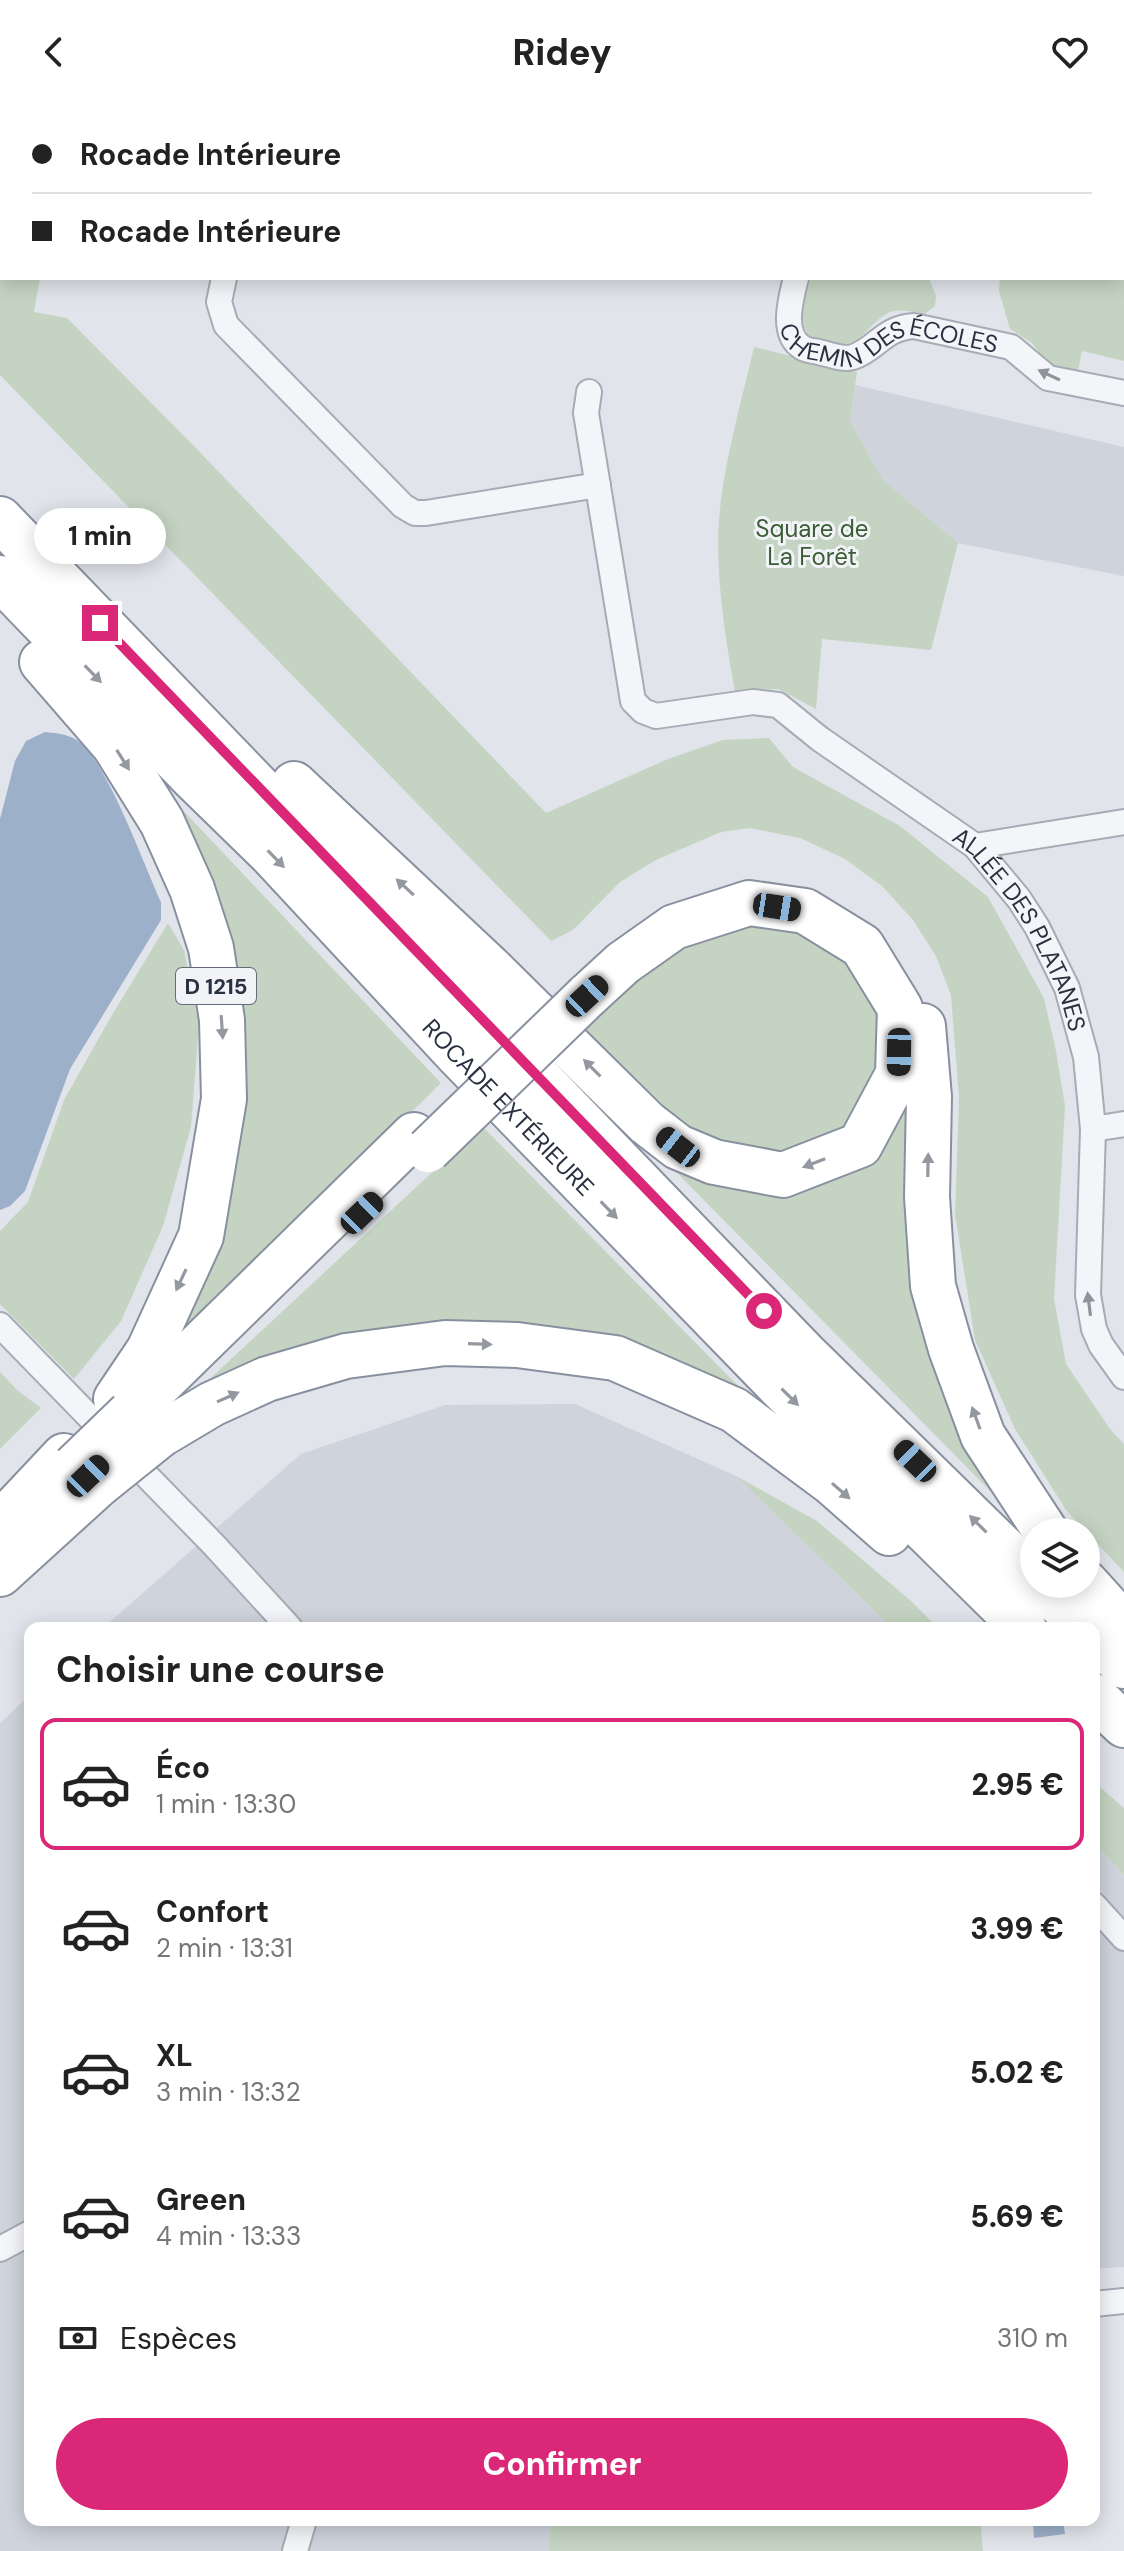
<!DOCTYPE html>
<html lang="fr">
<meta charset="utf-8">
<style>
body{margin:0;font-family:"DM Sans",sans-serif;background:#f2f2f2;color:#222;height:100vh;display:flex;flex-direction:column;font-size:30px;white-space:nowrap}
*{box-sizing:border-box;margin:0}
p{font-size:26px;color:#767676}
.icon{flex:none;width:44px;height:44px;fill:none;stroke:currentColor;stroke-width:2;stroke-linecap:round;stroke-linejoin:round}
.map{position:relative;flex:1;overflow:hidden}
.sheet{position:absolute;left:24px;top:1518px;width:1076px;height:904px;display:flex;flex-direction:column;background:#fff;border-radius:16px;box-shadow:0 4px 20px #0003}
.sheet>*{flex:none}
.top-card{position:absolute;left:0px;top:0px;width:1124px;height:176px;box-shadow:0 4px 20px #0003;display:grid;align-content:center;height:176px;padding:0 32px;background:#fff}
.fabs{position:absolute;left:1020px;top:1414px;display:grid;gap:16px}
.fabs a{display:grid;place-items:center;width:80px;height:80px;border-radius:50%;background:#fff;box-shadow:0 4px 20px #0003;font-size:40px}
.end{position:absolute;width:36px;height:36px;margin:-18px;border:10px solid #db2777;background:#fff;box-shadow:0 0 0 4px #fff}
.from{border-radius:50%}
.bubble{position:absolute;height:56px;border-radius:28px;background:#fff;box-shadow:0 4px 20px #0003;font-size:26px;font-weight:800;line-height:56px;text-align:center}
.car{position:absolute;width:24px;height:48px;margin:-24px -12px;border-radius:10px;box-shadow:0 0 6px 2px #0007;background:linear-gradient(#222 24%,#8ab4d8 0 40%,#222 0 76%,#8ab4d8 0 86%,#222 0)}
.top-card b{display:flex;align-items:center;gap:28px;height:76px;font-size:30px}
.top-card b+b{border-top:2px solid #e0e0e0}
.top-card i{width:20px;height:20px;background:#222}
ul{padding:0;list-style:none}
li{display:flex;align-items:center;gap:24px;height:132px;margin:0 16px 12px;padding:0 16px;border:4px solid transparent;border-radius:16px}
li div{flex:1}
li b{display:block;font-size:30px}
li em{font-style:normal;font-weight:800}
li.on{border-color:#db2777}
li>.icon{width:72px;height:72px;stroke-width:1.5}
h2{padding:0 32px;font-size:36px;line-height:96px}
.pay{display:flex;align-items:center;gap:20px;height:88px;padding:0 32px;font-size:30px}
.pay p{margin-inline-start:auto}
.button{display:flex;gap:16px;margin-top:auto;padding:16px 32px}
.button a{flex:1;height:92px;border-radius:48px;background:#db2777;color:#fff;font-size:32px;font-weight:800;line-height:92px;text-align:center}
header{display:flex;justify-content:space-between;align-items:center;height:104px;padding:0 32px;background:#fff;font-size:36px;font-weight:800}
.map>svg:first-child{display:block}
.built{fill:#cfd3dc}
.green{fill:#c5d4c2}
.water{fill:#9cb0ca}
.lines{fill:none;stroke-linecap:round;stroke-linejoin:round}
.minor-casing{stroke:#a6abb4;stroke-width:28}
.motorway-casing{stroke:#8890a0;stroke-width:48}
.minor{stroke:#f4f5f8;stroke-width:24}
.motorway{stroke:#fff;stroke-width:44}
.motorway-bridge-casing{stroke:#8890a0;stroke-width:48;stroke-linecap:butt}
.motorway-bridge{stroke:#fff;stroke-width:44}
.oneway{fill:#8e939c}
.oneway2{fill:#9498a0}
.route{stroke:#db2777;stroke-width:10}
.labels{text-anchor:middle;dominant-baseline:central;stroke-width:6;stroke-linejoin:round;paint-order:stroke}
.shield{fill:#f1f3f7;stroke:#656b78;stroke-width:2}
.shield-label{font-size:22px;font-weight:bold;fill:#293141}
.street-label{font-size:24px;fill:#293141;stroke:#f1f3f7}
.park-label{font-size:24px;fill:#3b5d36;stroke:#f1f3f7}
</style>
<header><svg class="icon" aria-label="back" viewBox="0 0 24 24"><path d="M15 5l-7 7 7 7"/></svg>Ridey<svg class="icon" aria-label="heart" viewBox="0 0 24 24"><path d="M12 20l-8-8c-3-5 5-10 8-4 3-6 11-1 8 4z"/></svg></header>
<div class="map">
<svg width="1124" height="2447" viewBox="0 0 1124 2447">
<rect width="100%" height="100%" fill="#e1e4ea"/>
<g class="built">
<polygon points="855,281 1124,343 1124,472 958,439 883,376 850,317"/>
<polygon points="575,1300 736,1372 892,1524 103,1524 301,1350 445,1301"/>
<polygon points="30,1591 30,2416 551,2416 549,2447 0,2447 0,1619"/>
<polygon points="1094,1738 1124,1771 1124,2163 1094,2165"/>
</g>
<g class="green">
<polygon points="0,0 18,2 2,2 2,174 40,174 34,208 67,214 192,340 546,709 668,655 723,636 769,634 793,663 900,722 988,793 1044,894 1056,947 1065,1002 1054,1195 1066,1260 1110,1325 1124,1340 1124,1468 1066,1406 1015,1325 975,1236 955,1110 959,993 951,891 936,852 913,816 882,782 845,755 800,734 750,724 721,728 656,756 620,778 573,826 551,837 0,271"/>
<polygon points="948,0 1124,0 1124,257 1082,247 1077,271 1057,265 1046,258 1032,239 1010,225 999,187 1000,174 1122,174 1122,2 948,2"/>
<path d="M 811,174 L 929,174 L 936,192 L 935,202 L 925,210 C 914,208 899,204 888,209 C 875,216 867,230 854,237 C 846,241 838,241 829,239 C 791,234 804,200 811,174 Z"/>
<path d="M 754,243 L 857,268 L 850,317 L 883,376 L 958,439 L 931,546 L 822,535 L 816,605 L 778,585 L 735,588 C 726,538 718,488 718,436 C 719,375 740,304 754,243 Z"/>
<polygon points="158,680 441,979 162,1253 236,1007"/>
<path d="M 757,815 C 772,818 791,818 805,825 C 876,859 911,944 858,1011 C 846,1025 823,1036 806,1042 C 799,1044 790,1049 783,1050 C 770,1051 747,1049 735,1045 C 672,1025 626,974 582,928 L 638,874 L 673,847 Z"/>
<polygon points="168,819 184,846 199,921 191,1023 163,1122 121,1217 74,1275 0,1200 0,1127 28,1098 64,996 112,911"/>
<polygon points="910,986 915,1074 1002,1399 629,1020 782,1083"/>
<polygon points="482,1022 751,1295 566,1229 187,1296"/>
<polygon points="0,1268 17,1286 41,1304 0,1345"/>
<polygon points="736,1372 817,1417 911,1497 938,1524 892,1524"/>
<polygon points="1094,1678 1124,1704 1124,1771 1094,1738"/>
<polygon points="551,2416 980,2416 983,2447 549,2447"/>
</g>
<g class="water">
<path d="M 45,628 C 55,629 66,630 75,635 C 105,651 145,764 161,798 L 161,816 L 70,965 L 25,1087 L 10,1102 L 0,1106 L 0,715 L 15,657 L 26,637 Z"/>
<polygon points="1063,2416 1065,2430 1034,2434 1033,2418"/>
</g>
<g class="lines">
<defs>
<g id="minor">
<polyline points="547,0 548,2"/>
<polyline points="258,2 258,0"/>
<polyline points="492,2 492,0"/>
<polyline points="838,2 839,0"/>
<polyline points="224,174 219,198 226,221 403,402 415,409 426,409 598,381"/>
<path id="s1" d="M 796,174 C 791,194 780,231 803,244 C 808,247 817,247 822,249 C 832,251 843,256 853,253 C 877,245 883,224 914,222 L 1011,243 L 1048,274 L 1124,289"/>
<path id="s2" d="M 589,288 L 586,309 L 633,597 L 643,607 L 656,612 L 753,598 L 778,601 L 820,635 L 975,742 L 1019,795 L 1037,823 L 1067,884 L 1086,953 L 1093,1025 L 1088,1191 L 1094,1225 L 1101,1241 L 1124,1273"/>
<polyline points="975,742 1124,718"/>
<polyline points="1093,1025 1124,1020"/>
<polyline points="0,1221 214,1441 290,1524"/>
<polyline points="1094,1801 1124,1834"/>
<polyline points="0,2145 30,2129"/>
<polyline points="1094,2200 1124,2197"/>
<polyline points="295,2447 304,2416"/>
</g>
<g id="motorway">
<polyline points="0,415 806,1251 1034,1474"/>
<path id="s3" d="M 0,474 L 192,673 L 271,750 L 457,950 L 780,1283 L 1024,1524"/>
<polyline points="42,558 114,641 162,718 192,785 211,844 222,916 224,995 201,1132 149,1246 116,1295"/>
<polyline points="294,680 489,863 647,1019 678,1043 714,1058 783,1071 860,1041 898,970 900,904 862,842 805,807 749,799 674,823 623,859 587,892"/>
<polyline points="923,922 929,993 927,1093 933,1182 951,1245 983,1332 1046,1428"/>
<polyline points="130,1309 414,1031"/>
<polyline points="160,1331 212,1300 267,1275 346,1252 445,1239 517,1241 615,1254 734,1306 831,1378 889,1429"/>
<polyline points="0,1420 64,1352"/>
<polyline points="0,1470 99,1380"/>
<polyline points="1086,1479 1124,1521"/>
<polyline points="1040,1480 1085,1524"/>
<polyline points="1094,1533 1124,1562"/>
<polyline points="1094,1592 1124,1621"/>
</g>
</defs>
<use href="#minor" class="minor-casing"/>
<use href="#motorway" class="motorway-casing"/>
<use href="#minor" class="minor"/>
<use href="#motorway" class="motorway"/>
<defs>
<g id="motorway-bridge">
<polyline points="428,1046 587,892"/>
<polyline points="74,1363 130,1309"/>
<polyline points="99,1380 160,1331"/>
</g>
</defs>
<use href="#motorway-bridge" class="motorway-bridge-casing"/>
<use href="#motorway-bridge" class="motorway-bridge"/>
</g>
<defs><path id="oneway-solid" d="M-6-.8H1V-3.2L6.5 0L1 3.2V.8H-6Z" transform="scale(2)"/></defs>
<g class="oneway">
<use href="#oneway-solid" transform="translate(1049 271) rotate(-155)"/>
<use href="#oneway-solid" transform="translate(1089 1200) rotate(-97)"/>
</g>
<g class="oneway2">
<use href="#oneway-solid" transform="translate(93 570) rotate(46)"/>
<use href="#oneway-solid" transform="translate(123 656) rotate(58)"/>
<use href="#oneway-solid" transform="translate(276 755) rotate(46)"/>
<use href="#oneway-solid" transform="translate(405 783) rotate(-137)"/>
<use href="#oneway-solid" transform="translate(222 923) rotate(86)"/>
<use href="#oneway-solid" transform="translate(592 964) rotate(-135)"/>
<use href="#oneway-solid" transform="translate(814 1059) rotate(159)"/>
<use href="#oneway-solid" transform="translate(928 1061) rotate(-89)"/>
<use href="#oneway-solid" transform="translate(609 1106) rotate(46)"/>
<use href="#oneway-solid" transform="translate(181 1176) rotate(115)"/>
<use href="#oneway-solid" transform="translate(480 1240) rotate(2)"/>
<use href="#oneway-solid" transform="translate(228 1293) rotate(-24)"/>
<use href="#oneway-solid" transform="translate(790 1293) rotate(45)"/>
<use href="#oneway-solid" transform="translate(976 1314) rotate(-110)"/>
<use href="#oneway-solid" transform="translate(841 1387) rotate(41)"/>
<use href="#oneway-solid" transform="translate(978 1420) rotate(-135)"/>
</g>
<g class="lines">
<polyline class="route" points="100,519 764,1207"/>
</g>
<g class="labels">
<rect class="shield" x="176" y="864" width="80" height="36" rx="6"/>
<g class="shield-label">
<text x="216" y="882">D 1215</text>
</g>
<g class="street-label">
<text stroke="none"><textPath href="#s1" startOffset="164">CHEMIN DES ÉCOLES</textPath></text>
<text stroke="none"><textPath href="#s2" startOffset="802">ALLÉE DES PLATANES</textPath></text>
<text stroke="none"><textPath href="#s3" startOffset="734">ROCADE EXTÉRIEURE</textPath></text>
</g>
<g class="park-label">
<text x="812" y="424">Square de<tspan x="812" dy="28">La Forêt</tspan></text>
</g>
</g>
</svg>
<div class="fabs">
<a><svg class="icon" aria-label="layers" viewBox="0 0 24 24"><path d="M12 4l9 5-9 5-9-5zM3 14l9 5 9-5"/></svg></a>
</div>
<i class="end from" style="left:764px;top:1207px"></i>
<i class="end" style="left:100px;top:519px"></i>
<div class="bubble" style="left:34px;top:404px;width:132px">1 min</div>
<i class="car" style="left:777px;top:803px;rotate:99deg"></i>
<i class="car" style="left:587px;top:892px;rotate:47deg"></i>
<i class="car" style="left:899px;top:948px;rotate:181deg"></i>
<i class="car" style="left:678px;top:1043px;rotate:308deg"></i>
<i class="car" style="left:362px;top:1109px;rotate:46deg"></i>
<i class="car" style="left:915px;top:1357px;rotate:314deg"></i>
<i class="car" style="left:88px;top:1372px;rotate:46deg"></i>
<div class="top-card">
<b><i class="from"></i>Rocade Intérieure</b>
<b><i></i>Rocade Intérieure</b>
</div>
<section class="sheet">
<h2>Choisir une course</h2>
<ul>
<li class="on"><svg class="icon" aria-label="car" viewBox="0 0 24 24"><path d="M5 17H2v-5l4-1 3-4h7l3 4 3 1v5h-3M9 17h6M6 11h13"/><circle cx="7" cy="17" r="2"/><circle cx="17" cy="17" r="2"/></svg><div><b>Éco</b><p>1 min · 13:30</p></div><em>2.95 €</em></li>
<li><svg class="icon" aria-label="car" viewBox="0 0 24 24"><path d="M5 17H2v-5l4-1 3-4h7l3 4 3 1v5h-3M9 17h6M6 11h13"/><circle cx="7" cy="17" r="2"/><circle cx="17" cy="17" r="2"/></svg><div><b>Confort</b><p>2 min · 13:31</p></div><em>3.99 €</em></li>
<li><svg class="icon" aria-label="car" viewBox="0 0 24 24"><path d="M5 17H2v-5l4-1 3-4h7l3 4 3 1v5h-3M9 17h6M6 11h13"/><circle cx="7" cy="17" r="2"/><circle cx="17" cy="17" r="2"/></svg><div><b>XL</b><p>3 min · 13:32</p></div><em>5.02 €</em></li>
<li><svg class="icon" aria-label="car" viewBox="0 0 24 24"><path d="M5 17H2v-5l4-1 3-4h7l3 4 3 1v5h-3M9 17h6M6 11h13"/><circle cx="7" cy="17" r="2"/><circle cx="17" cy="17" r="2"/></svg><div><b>Green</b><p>4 min · 13:33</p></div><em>5.69 €</em></li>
</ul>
<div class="pay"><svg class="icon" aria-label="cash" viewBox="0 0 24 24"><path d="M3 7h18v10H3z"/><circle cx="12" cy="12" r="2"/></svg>Espèces<p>310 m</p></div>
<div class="button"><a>Confirmer</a></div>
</section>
</div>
